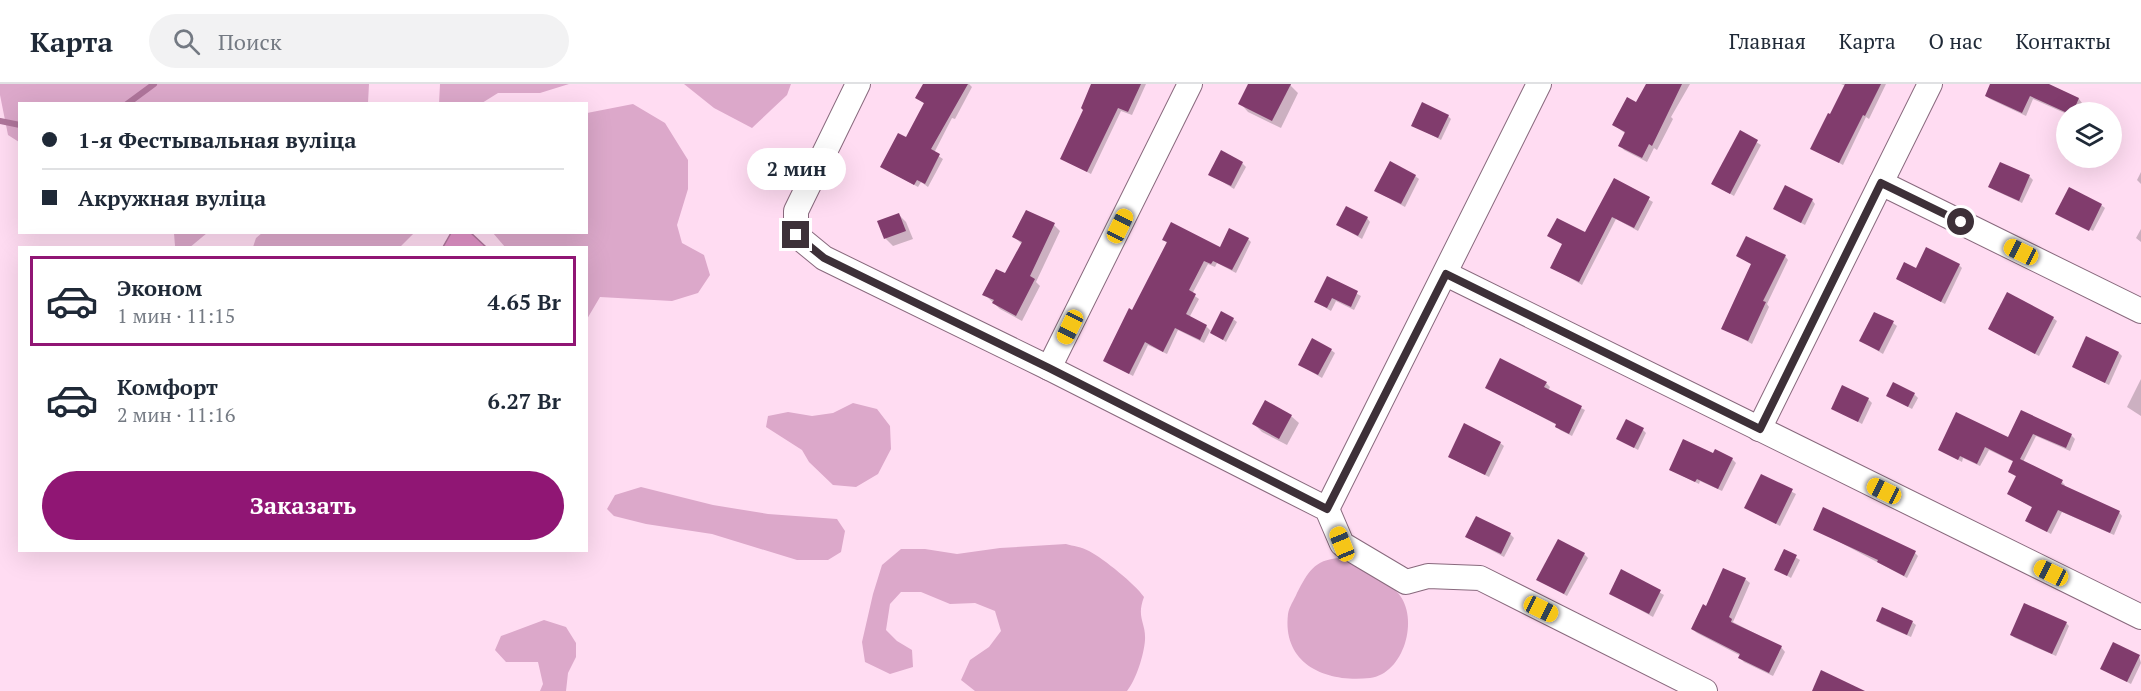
<!DOCTYPE html>
<html lang="ru">
<meta charset="utf-8">
<style>
body{margin:0;font-family:"PT Serif",serif;background:#f2f2f3;color:#1f2937;height:100vh;display:flex;flex-direction:column;font-size:22px;white-space:nowrap}
*{box-sizing:border-box;margin:0}
p{font-size:20px;color:#747a83}
.icon{flex:none;width:33px;height:33px;fill:none;stroke:currentColor;stroke-width:2;stroke-linecap:round;stroke-linejoin:round}
.map{position:relative;flex:1;overflow:hidden}
.drawer{position:absolute;left:18px;top:162px;width:570px;height:306px;display:flex;flex-direction:column;background:#fff;border-radius:0px;box-shadow:0 6px 24px #0002}
.drawer>*{flex:none}
.banner{position:absolute;left:18px;top:18px;width:570px;height:132px;border-radius:0px;box-shadow:0 6px 24px #0002;display:grid;align-content:center;height:132px;padding:0 24px;background:#fff}
.tools{position:absolute;left:2056px;top:18px;display:grid;gap:12px}
.tools a{display:grid;place-items:center;width:66px;height:66px;border-radius:50%;background:#fff;box-shadow:0 6px 24px #0002;font-size:30px}
.end{position:absolute;width:27px;height:27px;margin:-14px;border:8px solid #3d3038;background:#fff;box-shadow:0 0 0 3px #fff}
.from{border-radius:50%}
.bubble{position:absolute;height:42px;border-radius:21px;background:#fff;box-shadow:0 6px 24px #0002;font-size:20px;font-weight:700;line-height:42px;text-align:center}
.car{position:absolute;width:18px;height:36px;margin:-18px -9px;border-radius:8px;box-shadow:0 0 4px 2px #0007;background:linear-gradient(#f5c518 24%,#345 0 40%,#f5c518 0 76%,#345 0 86%,#f5c518 0)}
.banner b{display:flex;align-items:center;gap:21px;height:57px;font-size:22px}
.banner b+b{border-top:2px solid #e0e1e3}
.banner i{width:15px;height:15px;background:#1f2937}
ul{padding:10px 0 0;list-style:none}
li{display:flex;align-items:center;gap:18px;height:90px;margin:0 12px 9px;padding:0 12px;border:3px solid transparent;border-radius:0px}
li div{flex:1}
li b{display:block;font-size:22px}
li em{font-style:normal;font-weight:700}
li.active{border-color:#901674}
li>.icon{width:54px;height:54px;stroke-width:1.5}
.primary-button{display:flex;gap:12px;margin-top:auto;padding:12px 24px}
.primary-button a{flex:1;height:69px;border-radius:36px;background:#901674;color:#fff;font-size:24px;font-weight:700;line-height:69px;text-align:center}
header{display:flex;align-items:center;gap:36px;box-sizing:border-box;height:84px;padding:0 30px;background:#fff;border-bottom:2px solid #e0e1e3}
header strong{font-size:28px}
nav{display:flex;gap:33px;margin-inline-start:auto;font-size:21px}
.search{width:420px;height:54px;background:#f2f2f3;display:flex;align-items:center;gap:15px;box-sizing:border-box;padding:0 21px;border-radius:33px;color:#747a83;font-size:22px}
.map>svg:first-child{display:block}
.green{fill:#dca8ca}
.water{fill:#e092c6;stroke:#af759b;stroke-width:1.5}
.shadow{fill:#0003}
.lines{fill:none;stroke-linecap:round;stroke-linejoin:round}
.stream{stroke:#af759b;stroke-width:6}
.building{fill:#813c6d}
.minor-casing{stroke:#88697d;stroke-width:26}
.minor{stroke:#fff;stroke-width:24}
.route{stroke:#3d3038;stroke-width:8}
</style>
<header>
<strong>Карта</strong>
<div class="search"><svg class="icon" aria-label="search" viewBox="0 0 24 24"><circle cx="10" cy="10" r="6"/><path d="M15 15l6 6"/></svg>Поиск</div>
<nav><a>Главная</a><a>Карта</a><a>О нас</a><a>Контакты</a></nav>
</header>
<div class="map">
<svg width="2141" height="607" viewBox="0 0 2141 607">
<rect width="100%" height="100%" fill="#ffdcf2"/>
<g class="green">
<polygon points="0,0 369,0 368,19 20,20 19,58 8,51 0,11"/>
<polygon points="440,0 569,0 540,9 498,9 482,19 439,20"/>
<polygon points="684,0 791,0 787,11 752,44 714,24"/>
<polygon points="633,20 665,39 688,76 688,105 677,141 682,159 704,171 710,191 698,209 672,217 600,213 587,235 586,164 505,163 493,149 586,148 587,29"/>
<polygon points="174,149 207,149 189,164 175,162"/>
<polygon points="262,149 262,148 414,149 400,163 253,163 256,154"/>
<polygon points="853,319 877,325 890,342 891,365 878,390 856,403 833,401 809,378 802,366 766,343 768,332 788,328 812,332 833,329"/>
<polygon points="641,403 713,421 768,430 837,435 845,447 841,468 828,476 797,476 712,450 646,440 614,432 607,425 615,411"/>
<path d="M 1066,460 C 1073,462 1082,463 1089,467 C 1104,475 1135,500 1144,513 C 1136,534 1146,538 1145,556 C 1144,571 1136,596 1127,607 L 975,607 L 961,596 L 970,576 L 989,563 L 1001,547 L 995,527 L 975,519 L 950,520 L 921,508 L 901,508 L 890,520 L 886,546 L 897,557 L 912,566 L 913,583 L 890,590 L 865,578 L 862,558 L 873,510 L 882,481 L 901,465 L 925,465 L 957,470 L 1000,464 Z"/>
<path d="M 1339,474 C 1359,485 1382,493 1398,509 C 1420,534 1404,590 1370,594 C 1327,599 1282,581 1288,530 C 1289,523 1294,516 1297,509 C 1308,488 1314,476 1339,474 Z"/>
<polygon points="544,536 566,543 576,559 576,573 568,589 566,607 540,607 543,600 538,578 506,578 495,566 501,552"/>
</g>
<polygon class="water" points="451,149 471,149 486,163 443,163"/>
<g class="shadow">
<polygon points="924,0 969,0 972,3 955,35 952,34 934,69 943,75 928,103 921,98 918,103 882,83 906,55 925,20 917,14"/>
<polygon points="1101,0 1146,0 1132,31 1121,27 1091,90 1062,75"/>
<polygon points="1249,0 1291,0 1291,2 1298,9 1281,44 1248,28 1240,19"/>
<polygon points="1648,0 1690,0 1671,33 1673,35 1657,66 1654,64 1647,78 1624,66 1620,61 1626,50 1614,41 1637,20"/>
<polygon points="1841,0 1886,0 1869,35 1866,33 1843,81 1812,64 1846,2"/>
<polygon points="1992,0 2046,0 2079,15 2082,19 2078,28 2067,28 2067,30 2033,15 2026,32 1990,15 1986,12"/>
<polygon points="1448,32 1451,35 1441,56 1413,41"/>
<polygon points="1740,48 1761,61 1734,112 1713,100"/>
<polygon points="1242,79 1246,83 1234,105 1210,90"/>
<polygon points="2141,88 2141,100 2137,96"/>
<polygon points="1415,92 1419,95 1405,123 1376,107"/>
<polygon points="2029,92 2033,96 2022,119 1994,106 1990,103"/>
<polygon points="1614,96 1653,118 1638,147 1616,135 1582,201 1552,183 1585,150"/>
<polygon points="1812,116 1815,120 1805,141 1775,125"/>
<polygon points="2101,121 2105,124 2093,147 2059,130"/>
<polygon points="899,131 906,138 913,155 893,162 886,155 879,138"/>
<polygon points="1367,134 1370,138 1362,155 1338,141"/>
<polygon points="1054,141 1060,147 1036,198 1040,202 1022,237 1000,225 984,210 1005,191 1022,160 1014,153"/>
<polygon points="2141,145 2141,158 2136,154"/>
<polygon points="1248,155 1251,158 1236,189 1217,179 1215,183 1208,180 1192,210 1199,215 1189,234 1206,242 1212,248 1233,235 1237,238 1226,258 1210,247 1204,259 1178,246 1167,270 1148,261 1133,292 1105,277 1133,228 1168,160 1164,156 1221,165"/>
<polygon points="1738,172 1785,172 1788,176 1767,220 1769,223 1752,260 1723,244 1753,181"/>
<polygon points="1959,181 1962,184 1945,220 1897,195 1916,186"/>
<polygon points="1327,194 1361,212 1354,226 1336,217 1331,227 1316,218"/>
<polygon points="2053,234 2057,237 2039,272 1989,245"/>
<polygon points="1893,239 1897,242 1883,270 1861,257"/>
<polygon points="1331,266 1335,269 1322,294 1300,281"/>
<polygon points="2119,269 2122,272 2109,301 2074,283"/>
<polygon points="2141,295 2141,332 2127,323"/>
<polygon points="1546,299 1550,303 1548,307 1585,326 1572,352 1560,346 1557,341 1487,304"/>
<polygon points="1914,310 1918,314 1912,325 1888,312"/>
<polygon points="1868,315 1872,319 1862,340 1833,324"/>
<polygon points="2022,328 2071,351 2075,355 2070,367 2036,352 2023,378 2062,398 2065,401 2064,403 2119,428 2122,432 2114,451 2062,428 2051,450 2027,437 2033,424 2009,410 2017,393 2009,388 2014,378 1989,366 1980,382 1963,374 1962,378 1940,366 2008,355"/>
<polygon points="1291,332 1299,339 1287,361 1262,348 1254,340"/>
<polygon points="1643,346 1646,349 1638,366 1618,354"/>
<polygon points="1500,359 1504,362 1489,393 1449,373"/>
<polygon points="1714,371 1732,375 1736,379 1722,407 1700,397 1699,400 1671,386"/>
<polygon points="1762,392 1796,410 1780,442 1746,424"/>
<polygon points="1815,445 1915,469 1918,472 1907,494"/>
<polygon points="1510,450 1514,454 1504,473 1467,453"/>
<polygon points="1785,467 1800,476 1791,494 1776,485"/>
<polygon points="1584,470 1588,474 1567,512 1538,496"/>
<polygon points="1622,487 1664,511 1653,533 1611,510"/>
<polygon points="1745,495 1750,499 1733,538 1781,563 1785,568 1773,592 1744,578 1740,574 1741,572 1697,549 1692,545 1707,524"/>
<polygon points="1878,537 1912,538 1916,541 1911,553 1881,540"/>
<polygon points="2066,539 2069,542 2056,572 2015,554 2011,551"/>
<polygon points="2139,572 2141,579 2131,600 2102,585"/>
</g>
<g class="lines">
<g class="stream">
<polyline points="127,20 154,0"/>
<polyline points="0,37 20,41"/>
</g>
</g>
<g class="building">
<polygon points="923,0 968,0 931,65 940,70 925,100 917,96 914,101 880,83 898,49 906,53 924,19 915,14"/>
<polygon points="1091,0 1141,0 1128,28 1118,24 1087,88 1060,75 1083,26 1081,24"/>
<polygon points="1248,0 1291,0 1272,37 1238,20"/>
<polygon points="1646,0 1682,0 1652,62 1649,60 1642,74 1618,62 1625,48 1612,41 1627,13 1636,18"/>
<polygon points="1845,0 1881,0 1865,32 1863,31 1839,79 1810,65 1828,29 1830,30"/>
<polygon points="1990,0 2049,0 2079,14 2073,28 2065,28 2030,12 2022,29 1985,12"/>
<polygon points="1422,18 1449,31 1438,54 1411,42"/>
<polygon points="1740,46 1758,56 1730,110 1711,100"/>
<polygon points="1221,66 1243,78 1231,102 1208,91"/>
<polygon points="1390,77 1416,91 1401,120 1374,107"/>
<polygon points="2000,78 2030,91 2019,117 1988,103"/>
<polygon points="1614,94 1650,113 1634,144 1612,133 1579,198 1550,184 1562,160 1547,152 1557,134 1585,148"/>
<polygon points="1785,101 1813,115 1801,139 1773,125"/>
<polygon points="2069,103 2102,120 2089,147 2055,130"/>
<polygon points="1346,122 1368,133 1358,152 1336,141"/>
<polygon points="1026,126 1055,139 1030,192 1035,195 1016,232 992,219 994,216 982,211 996,185 1005,189 1022,158 1012,153"/>
<polygon points="899,129 906,147 884,155 877,137"/>
<polygon points="1171,138 1220,163 1229,144 1249,154 1232,186 1213,177 1211,180 1204,177 1189,206 1196,210 1186,230 1207,241 1200,256 1175,244 1163,268 1145,258 1129,290 1103,277 1129,224 1132,226 1167,158 1162,156"/>
<polygon points="1746,152 1786,171 1763,217 1766,218 1748,257 1721,245 1751,180 1736,172"/>
<polygon points="1926,163 1960,180 1941,218 1896,195 1904,178 1916,184"/>
<polygon points="1327,192 1358,207 1351,223 1332,214 1327,224 1314,218"/>
<polygon points="2007,208 2054,233 2035,270 1988,245"/>
<polygon points="1221,227 1234,234 1223,256 1210,249"/>
<polygon points="1874,228 1894,237 1879,267 1859,257"/>
<polygon points="2086,252 2119,268 2105,299 2072,283"/>
<polygon points="1312,254 1332,265 1318,291 1298,281"/>
<polygon points="1500,274 1547,298 1544,303 1582,322 1569,350 1555,343 1556,340 1485,304"/>
<polygon points="1893,298 1915,309 1908,323 1886,312"/>
<polygon points="1842,301 1869,314 1858,338 1831,325"/>
<polygon points="1265,316 1292,331 1279,355 1252,340"/>
<polygon points="2021,326 2072,350 2066,364 2033,350 2020,375 2063,396 2061,400 2120,427 2110,449 2058,426 2047,448 2025,437 2032,423 2007,410 2016,392 2008,388 2013,377 1985,363 1977,380 1960,372 1958,376 1938,366 1956,328 2008,353"/>
<polygon points="1626,335 1644,344 1634,364 1616,355"/>
<polygon points="1464,339 1501,358 1485,391 1448,373"/>
<polygon points="1683,355 1713,369 1715,365 1733,374 1718,405 1697,395 1695,398 1669,386"/>
<polygon points="1761,390 1793,405 1776,440 1744,424"/>
<polygon points="1823,423 1916,467 1904,492 1877,478 1878,476 1813,446"/>
<polygon points="1476,432 1511,449 1501,470 1465,453"/>
<polygon points="1558,455 1585,469 1564,510 1536,496"/>
<polygon points="1784,465 1797,471 1787,492 1774,486"/>
<polygon points="1723,484 1746,494 1729,533 1732,535 1731,538 1782,562 1769,589 1738,574 1740,570 1691,545 1703,520 1706,522"/>
<polygon points="1621,485 1661,506 1649,530 1609,510"/>
<polygon points="2024,519 2067,538 2052,570 2010,551"/>
<polygon points="1882,523 1913,537 1907,551 1876,537"/>
<polygon points="2113,558 2140,571 2127,598 2100,585"/>
<polygon points="1821,586 1865,607 1812,607"/>
</g>
<g class="lines">
<defs>
<g id="minor">
<polyline points="858,0 796,127 796,151 824,174 1049,284 1327,425 1342,460 1406,498 1428,492 1480,494 1705,607"/>
<polyline points="1881,99 2141,227"/>
<polyline points="1446,190 2141,533"/>
<polyline points="1049,284 1190,0"/>
<polyline points="1759,345 1930,0"/>
<polyline points="1327,425 1539,0"/>
</g>
</defs>
<use href="#minor" class="minor-casing"/>
<use href="#minor" class="minor"/>
</g>
<g class="lines">
<polyline class="route" points="796,151 824,174 1049,284 1327,425 1446,190 1760,345 1881,99 1961,138"/>
</g>
</svg>
<div class="tools">
<a><svg class="icon" aria-label="layers" viewBox="0 0 24 24"><path d="M12 4l9 5-9 5-9-5zM3 14l9 5 9-5"/></svg></a>
</div>
<i class="end from" style="left:1961px;top:138px"></i>
<i class="end" style="left:796px;top:151px"></i>
<div class="bubble" style="left:747px;top:64px;width:99px">2 мин</div>
<i class="car" style="left:1120px;top:142px;rotate:26deg"></i>
<i class="car" style="left:2021px;top:168px;rotate:296deg"></i>
<i class="car" style="left:1070px;top:243px;rotate:206deg"></i>
<i class="car" style="left:1884px;top:407px;rotate:296deg"></i>
<i class="car" style="left:1342px;top:460px;rotate:338deg"></i>
<i class="car" style="left:2051px;top:489px;rotate:296deg"></i>
<i class="car" style="left:1541px;top:525px;rotate:116deg"></i>
<div class="banner">
<b><i class="from"></i>1-я Фестывальная вуліца</b>
<b><i></i>Акружная вуліца</b>
</div>
<section class="drawer">
<ul>
<li class="active"><svg class="icon" aria-label="car" viewBox="0 0 24 24"><path d="M5 17H2v-5l4-1 3-4h7l3 4 3 1v5h-3M9 17h6M6 11h13"/><circle cx="7" cy="17" r="2"/><circle cx="17" cy="17" r="2"/></svg><div><b>Эконом</b><p>1 мин · 11:15</p></div><em>4.65 Br</em></li>
<li><svg class="icon" aria-label="car" viewBox="0 0 24 24"><path d="M5 17H2v-5l4-1 3-4h7l3 4 3 1v5h-3M9 17h6M6 11h13"/><circle cx="7" cy="17" r="2"/><circle cx="17" cy="17" r="2"/></svg><div><b>Комфорт</b><p>2 мин · 11:16</p></div><em>6.27 Br</em></li>
</ul>
<div class="primary-button"><a>Заказать</a></div>
</section>
</div>
